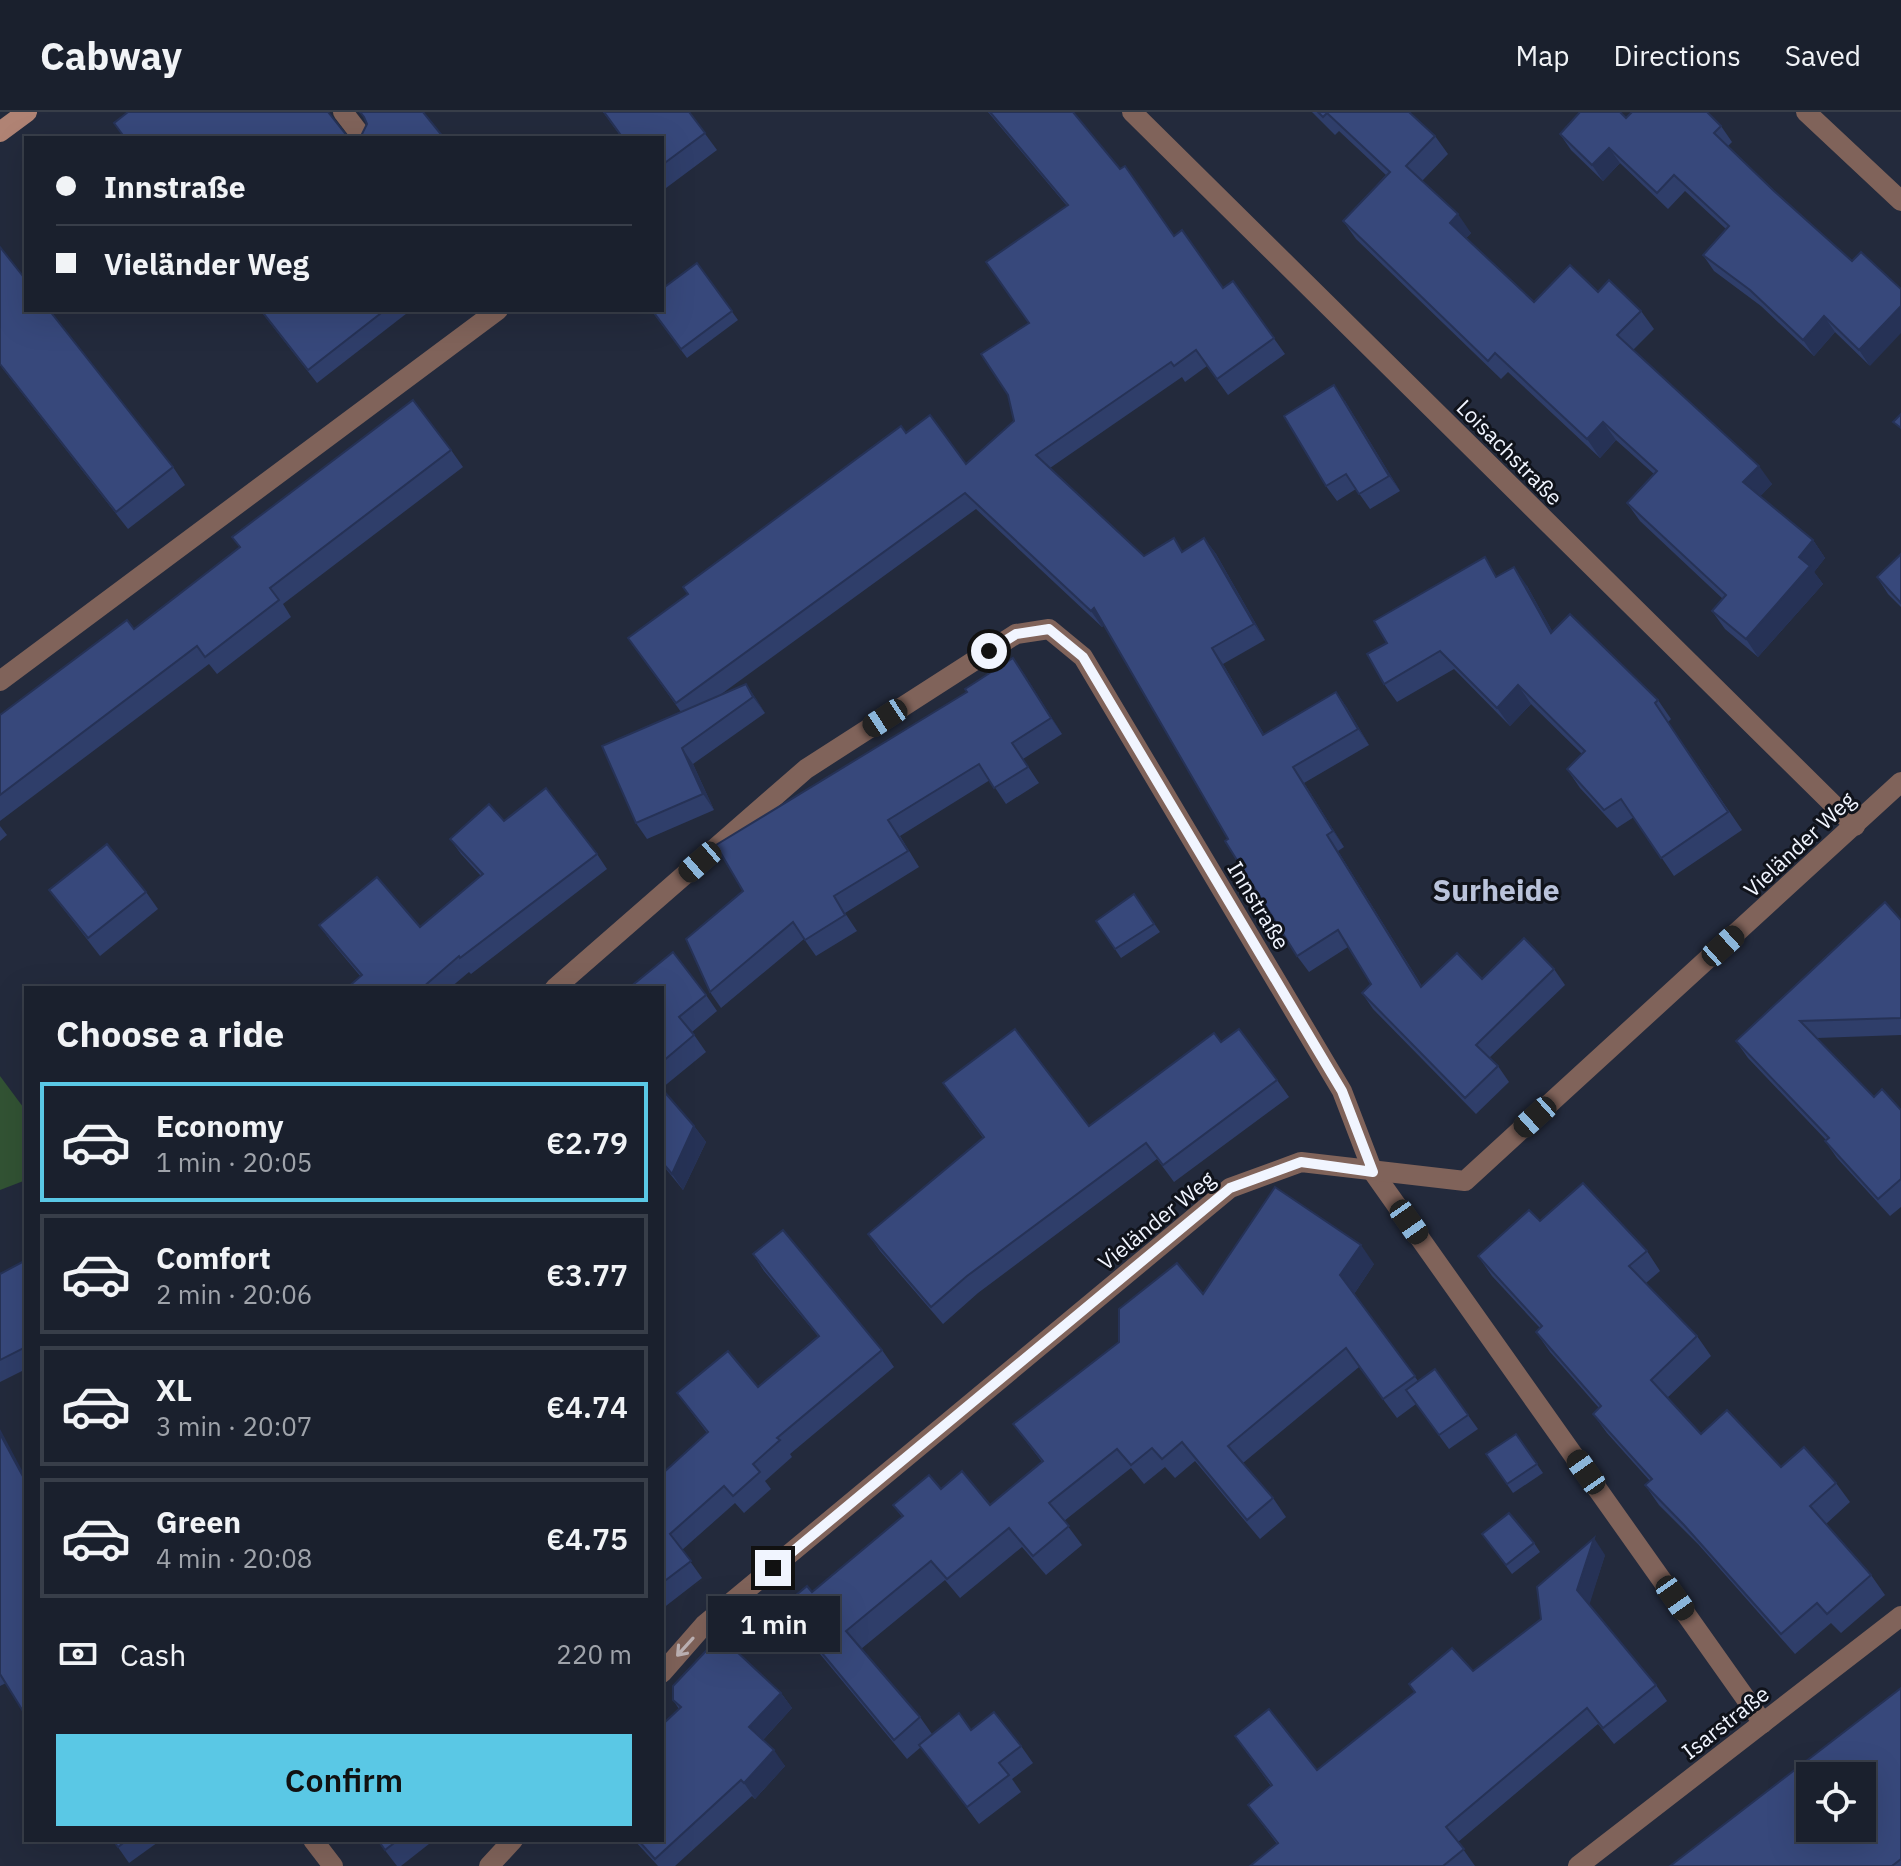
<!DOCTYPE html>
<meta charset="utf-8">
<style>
body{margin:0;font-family:"IBM Plex Sans",sans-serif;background:#272d39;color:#f1f3f6;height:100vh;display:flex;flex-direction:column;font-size:30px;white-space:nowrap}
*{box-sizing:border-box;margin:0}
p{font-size:26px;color:#9fa3aa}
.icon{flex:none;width:44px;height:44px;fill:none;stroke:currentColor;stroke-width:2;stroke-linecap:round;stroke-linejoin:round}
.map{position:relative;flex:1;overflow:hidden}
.panel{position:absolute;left:24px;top:874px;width:640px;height:856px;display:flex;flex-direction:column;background:#1a202d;border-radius:0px;box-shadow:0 8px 32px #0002,0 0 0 2px #383e49}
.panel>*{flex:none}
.hud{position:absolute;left:24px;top:24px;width:640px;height:176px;border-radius:0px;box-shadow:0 8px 32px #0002,0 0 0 2px #383e49;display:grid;align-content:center;height:176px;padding:0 32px;background:#1a202d}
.tools{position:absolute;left:1796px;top:1650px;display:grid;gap:16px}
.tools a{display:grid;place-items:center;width:80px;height:80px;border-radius:0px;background:#1a202d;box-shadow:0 8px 32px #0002,0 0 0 2px #383e49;font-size:40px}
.end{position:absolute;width:36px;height:36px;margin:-18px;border:10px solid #f1f5ff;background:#111;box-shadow:0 0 0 4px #111}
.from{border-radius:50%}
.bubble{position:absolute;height:56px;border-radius:0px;background:#1a202d;box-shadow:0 8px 32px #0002,0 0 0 2px #383e49;font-size:26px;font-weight:600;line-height:56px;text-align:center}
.car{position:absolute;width:24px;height:48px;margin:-24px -12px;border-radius:10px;box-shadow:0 0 6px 2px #0007;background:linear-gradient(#222 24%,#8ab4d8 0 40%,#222 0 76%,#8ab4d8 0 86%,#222 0)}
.hud b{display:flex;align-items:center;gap:28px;height:76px;font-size:30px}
.hud b+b{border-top:2px solid #383e49}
.hud i{width:20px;height:20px;background:#f1f3f6}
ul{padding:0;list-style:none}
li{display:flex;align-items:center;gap:24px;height:120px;margin:0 16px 12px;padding:0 16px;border:4px solid #383e49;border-radius:0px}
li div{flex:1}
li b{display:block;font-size:30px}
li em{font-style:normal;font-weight:600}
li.current{border-color:#5ac8e5}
li>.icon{width:72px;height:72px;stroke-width:1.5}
h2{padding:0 32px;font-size:36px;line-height:96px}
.pay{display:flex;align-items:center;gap:20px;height:88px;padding:0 32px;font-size:30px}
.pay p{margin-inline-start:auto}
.cta{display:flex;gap:16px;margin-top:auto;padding:16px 32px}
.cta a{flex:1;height:92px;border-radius:0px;background:#5ac8e5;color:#111;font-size:32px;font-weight:600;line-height:92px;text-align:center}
header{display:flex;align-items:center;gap:48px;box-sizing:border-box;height:112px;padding:0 40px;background:#1a202d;border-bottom:2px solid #383e49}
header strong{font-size:38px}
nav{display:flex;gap:44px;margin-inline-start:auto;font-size:28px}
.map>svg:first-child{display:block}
.green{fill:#325334}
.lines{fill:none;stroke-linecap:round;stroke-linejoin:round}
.lane{stroke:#80635a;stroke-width:20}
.street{stroke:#80635a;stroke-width:20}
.secondary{stroke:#b08374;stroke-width:20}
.wall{fill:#2f3e6a}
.shaded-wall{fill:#263256}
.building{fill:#37487b;stroke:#263256;stroke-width:2;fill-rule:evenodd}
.oneway{stroke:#beb3b5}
.route{stroke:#f1f5ff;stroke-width:10}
.labels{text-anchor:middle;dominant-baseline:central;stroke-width:6;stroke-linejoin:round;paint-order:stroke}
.street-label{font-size:22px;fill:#f1f5ff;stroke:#10131b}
.district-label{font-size:30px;font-weight:bold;fill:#bac3db;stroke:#10131b}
</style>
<header>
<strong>Cabway</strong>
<nav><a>Map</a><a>Directions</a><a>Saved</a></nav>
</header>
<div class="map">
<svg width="1901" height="1754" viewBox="0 0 1901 1754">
<rect width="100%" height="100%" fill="#232a3c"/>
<polygon class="green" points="0,964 26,999 26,1068 0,1078"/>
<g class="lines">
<g class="lane">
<polyline points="343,0 363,26"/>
<polyline points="0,569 498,198"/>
</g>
<g class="street">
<polyline points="1132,0 1855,714"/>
<polyline points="1806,0 1901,89"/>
<polyline points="555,876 806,657 1016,522 1049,517 1083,545 1342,979 1373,1060 1763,1611"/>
<polyline points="662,1561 704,1513 1230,1076 1301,1050 1465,1069 1901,670"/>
<polyline points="313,1728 333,1754"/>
<polyline points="489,1754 513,1728"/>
<polyline points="1578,1754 1901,1504"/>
</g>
<polyline class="secondary" points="0,20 27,0"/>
</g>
<g class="wall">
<polygon points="603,0 689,0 717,38 662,79 662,26 622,26"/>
<polygon points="988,0 1073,0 1174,124 1223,176 1233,169 1285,242 1228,283 1207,254 1185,270 1182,265 1050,356 1144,444 1183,439 1204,426 1216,442 1265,528 1223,552 1264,622 1336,580 1347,596 1369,633 1304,671 1344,735 1338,739 1422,874 1554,857 1565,873 1489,946 1498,954 1509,970 1476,1002 1373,897 1362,881 1371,872 1348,835 1309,860 1297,844 1228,727 1104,513 1102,515 976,397 720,583 746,572 765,601 693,652 714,698 647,727 636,711 681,600 628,526 906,321 966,352 1014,309 1029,211 1067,94"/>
<polygon points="1312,0 1409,0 1435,24 1448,42 1422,69 1471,121 1466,126 1534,190 1598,180 1641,199 1654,217 1633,238 1772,372 1760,384 1813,428 1825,446 1814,460 1823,472 1758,545 1725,517 1712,499 1723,487 1640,409 1627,391 1654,362 1616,328 1600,346 1508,260 1501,267 1356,127 1343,109 1386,63 1339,19 1335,23"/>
<polygon points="1626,6 1721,14 1732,30 1728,34 1870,254 1835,220 1814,244 1761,194 1714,159 1703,143 1726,117 1685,79 1668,97 1620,51 1603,69 1571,38 1560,22"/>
<polygon points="0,135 173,355 185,373 128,417 0,253"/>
<polygon points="697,151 738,208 687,246 651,198"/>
<polygon points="260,198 411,198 317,271"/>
<polygon points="1345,289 1400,379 1370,397 1356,377 1337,389 1326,374"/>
<polygon points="451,338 463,355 283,492 291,505 217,562 209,552 0,709 0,603 134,517"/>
<polygon points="1901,442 1901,495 1888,482 1877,465"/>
<polygon points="1498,464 1527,474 1552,519 1658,588 1671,607 1668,610 1742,718 1674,764 1634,705 1617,716 1580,676 1567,657 1582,642 1531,592 1510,614 1454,557 1397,590 1384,572 1387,531"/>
<polygon points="1013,546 1062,622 1023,647 1039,671 1006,692 990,668 900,724 919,755 845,801 857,819 816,844 804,827 721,896 710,880 743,779 967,580"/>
<polygon points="504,709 597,742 607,757 471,862 469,860 450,876 347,876 361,865 330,828 319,813 420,815 481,764 461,742 450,727"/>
<polygon points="0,714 7,723 0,729"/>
<polygon points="49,778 146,780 158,797 100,844"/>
<polygon points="1134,782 1160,820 1121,846 1096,809"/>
<polygon points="1901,808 1901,923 1817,926 1874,985 1901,998 1901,1095 1890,1104 1837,1046 1825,1029 1826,1028 1748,946 1736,929"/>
<polygon points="662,876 706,883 717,899 692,920 706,940 662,976"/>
<polygon points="1221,930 1277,968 1289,985 1174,1070 1157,1047 978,1181 943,1212 880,1139 868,1122 983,1026 943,971 1089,1014"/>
<polygon points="662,977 694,1014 706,1030 683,1078 662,1052"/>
<polygon points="1540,1109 1647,1139 1660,1159 1646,1171 1697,1224 1711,1244 1667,1286 1701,1322 1781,1355 1836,1371 1850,1390 1826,1412 1871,1463 1885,1483 1841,1521 1831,1511 1795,1542 1698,1432 1659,1393 1645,1373 1650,1369 1607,1321 1593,1302 1599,1296 1550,1240 1536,1220 1540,1216 1492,1164 1478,1144"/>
<polygon points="753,1142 882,1238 894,1255 790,1342 792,1345 765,1369 771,1377 744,1401 735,1391 682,1438 702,1466 662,1497 662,1362 707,1321 677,1281 758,1275 818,1224 764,1159"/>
<polygon points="26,1148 26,1257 0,1270 0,1162"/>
<polygon points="1374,1152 1354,1182 1418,1269 1435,1257 1478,1317 1449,1337 1416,1292 1397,1306 1359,1255 1243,1351 1273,1386 1286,1405 1260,1427 1195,1349 1175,1366 1165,1355 1144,1372 1131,1356 1064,1409 1082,1433 1046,1463 1022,1435 960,1486 945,1468 861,1537 920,1605 932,1622 971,1618 1021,1634 1033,1651 1012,1667 1021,1680 979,1712 921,1635 907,1647 796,1513 783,1494 812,1480 902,1405 893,1393 941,1377 990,1393 1042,1350 1013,1312 1203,1182"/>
<polygon points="0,1317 6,1571 0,1574"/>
<polygon points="1516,1322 1543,1361 1513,1381 1486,1342"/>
<polygon points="1482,1422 1534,1431 1540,1440 1512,1462"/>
<polygon points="1605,1443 1589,1492 1656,1573 1667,1589 1614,1632 1598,1612 1458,1730 1475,1754 1250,1754 1277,1732 1248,1693 1271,1674 1235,1624 1317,1658 1415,1581 1409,1572 1473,1559 1541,1507"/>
<polygon points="1901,1576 1901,1754 1670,1754"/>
<polygon points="781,1581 792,1596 763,1628 785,1654 755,1687 752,1684 675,1754 658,1754 634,1728 662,1728 679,1597 673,1588"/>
<polygon points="113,1728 161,1728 129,1751"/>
<polygon points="377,1728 434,1728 401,1754 397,1754"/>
</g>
<g class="shaded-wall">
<polygon points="1609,36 1620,51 1603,69 1592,53"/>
<polygon points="1458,102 1471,121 1463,129 1450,111"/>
<polygon points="1901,194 1901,221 1870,254 1859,238"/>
<polygon points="1824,204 1835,220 1814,244 1803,228"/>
<polygon points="1334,273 1345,289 1400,379 1389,364"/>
<polygon points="1603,310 1616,328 1600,346 1587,327"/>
<polygon points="1759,354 1772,372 1756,389 1743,370"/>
<polygon points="1204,426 1216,442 1265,528 1254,512"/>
<polygon points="1813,428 1825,446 1814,460 1823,472 1758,545 1746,527 1799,445"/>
<polygon points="1514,455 1527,474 1564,540 1551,521"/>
<polygon points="1094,496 1105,512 1102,515 1091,499"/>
<polygon points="1212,536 1223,552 1274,639 1263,623"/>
<polygon points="1013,546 1025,563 1062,622 1051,606"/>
<polygon points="746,572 757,588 765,601 753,585"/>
<polygon points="1518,573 1531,592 1510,614 1497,596"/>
<polygon points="1336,580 1347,596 1369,633 1358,617"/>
<polygon points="682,636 693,652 714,698 703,682"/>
<polygon points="1293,655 1304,671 1344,735 1333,719"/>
<polygon points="1327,723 1338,739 1432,891 1421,875"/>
<polygon points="694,1014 706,1030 683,1078 672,1062"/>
<polygon points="1361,1133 1374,1152 1354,1182 1340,1163"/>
<polygon points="0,1317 26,1366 26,1370 0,1322"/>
<polygon points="1594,1426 1605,1443 1589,1494 1577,1478"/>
<polygon points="781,1581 792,1596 760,1631 749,1615"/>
<polygon points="774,1638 785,1654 755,1687 744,1671"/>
</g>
<g class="building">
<polygon points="128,0 328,0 348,25 361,24 367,12 364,5 360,0 423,0 444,26 125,26 114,11"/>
<polygon points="604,0 689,0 705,21 662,53 662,26 623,26"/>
<polygon points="990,0 1073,0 1120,57 1125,54 1174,124 1182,118 1223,176 1233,169 1274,226 1217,267 1196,238 1174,254 1171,250 1036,343 1144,444 1174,426 1182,440 1204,426 1254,512 1212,536 1263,623 1336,580 1358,617 1293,655 1333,719 1327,723 1421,875 1457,841 1482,867 1524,826 1554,857 1476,933 1498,954 1465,986 1362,881 1371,872 1338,818 1297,844 1225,729 1228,727 1094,496 1091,499 965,381 676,591 628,526 688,482 683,475 901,314 906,321 930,303 966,352 1014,309 1008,283 981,242 1029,211 986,150 1068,93"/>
<polygon points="1318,0 1409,0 1435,24 1406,54 1458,102 1450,111 1534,190 1570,153 1598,180 1609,168 1641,199 1617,223 1759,354 1743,370 1813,428 1799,445 1810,454 1746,527 1712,499 1726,483 1627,391 1657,359 1603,310 1587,327 1495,241 1488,249 1343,109 1390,60 1327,1 1323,5"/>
<polygon points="1580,0 1620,0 1626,6 1632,0 1707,0 1721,14 1714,21 1774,79 1852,149 1861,140 1901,177 1901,194 1859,238 1824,204 1803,228 1750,178 1703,143 1729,114 1674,63 1657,81 1609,36 1592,53 1560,22"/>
<polygon points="0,135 26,168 26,198 49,198 173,355 116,400 0,252"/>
<polygon points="697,151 732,199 681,237 652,198 662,198 662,177"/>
<polygon points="261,198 385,198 308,258"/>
<polygon points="1334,273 1389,364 1359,382 1346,362 1326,374 1284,304"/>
<polygon points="413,288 451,338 270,476 279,488 205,545 197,534 0,683 0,603 127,508 134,517 240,435 232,425"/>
<polygon points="1901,302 1901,316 1893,310"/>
<polygon points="1901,442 1901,491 1877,465"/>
<polygon points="1485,445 1496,465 1514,455 1551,521 1570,502 1658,588 1655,591 1728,700 1661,746 1621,687 1604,698 1567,657 1585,639 1518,573 1497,596 1440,539 1384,572 1367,542 1387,531 1374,509"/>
<polygon points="1013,546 1051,606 1012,631 1028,655 994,676 979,652 888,708 908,739 834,784 845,803 805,828 793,810 710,880 686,827 743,779 716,733 967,580 965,577"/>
<polygon points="746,572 753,585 682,636 703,682 636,711 602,634"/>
<polygon points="546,676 597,742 460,846 459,844 422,876 347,876 362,863 319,813 377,765 420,815 483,762 450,727 489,692 504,709"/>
<polygon points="107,732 146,780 88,826 49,778"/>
<polygon points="1134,782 1154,812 1115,837 1096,809"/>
<polygon points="1885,790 1901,808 1901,906 1800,909 1874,985 1882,977 1901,998 1901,1067 1878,1087 1825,1029 1829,1026 1736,929"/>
<polygon points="673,840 706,883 679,905 694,923 662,950 662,876 629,876"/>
<polygon points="1015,917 1089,1014 1214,921 1221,930 1239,917 1277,968 1163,1053 1146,1031 967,1164 931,1195 868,1122 984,1025 943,971"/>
<polygon points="662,977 694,1014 672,1062 662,1050"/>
<polygon points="1583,1071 1647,1139 1629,1154 1697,1224 1651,1268 1701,1322 1727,1298 1781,1355 1804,1335 1836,1371 1810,1394 1871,1463 1827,1502 1817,1491 1781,1522 1684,1413 1645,1373 1652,1367 1593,1302 1601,1294 1536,1220 1542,1214 1478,1144 1529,1098 1540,1109"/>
<polygon points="1275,1075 1361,1133 1340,1163 1415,1264 1383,1287 1346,1236 1228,1334 1273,1386 1247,1408 1182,1330 1162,1347 1152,1336 1131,1353 1117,1337 1049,1391 1069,1414 1033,1444 1009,1416 947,1467 931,1449 846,1519 920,1605 894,1628 783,1494 807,1474 812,1480 903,1404 893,1393 929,1363 941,1377 962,1359 990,1393 1043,1349 1013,1312 1119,1230 1119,1197 1177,1151 1203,1182"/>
<polygon points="783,1118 882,1238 777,1326 780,1328 753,1352 760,1360 733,1384 724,1374 670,1422 691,1449 662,1471 662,1362 708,1320 677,1281 728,1239 758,1275 819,1224 753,1142"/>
<polygon points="26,1148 26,1235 0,1248 0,1162"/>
<polygon points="1435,1257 1468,1303 1439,1323 1406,1278"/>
<polygon points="0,1322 26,1370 26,1604 0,1562"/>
<polygon points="1516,1322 1537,1352 1507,1372 1486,1342"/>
<polygon points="1509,1401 1534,1431 1506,1453 1482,1422"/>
<polygon points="1594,1426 1577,1478 1656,1573 1603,1616 1587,1596 1446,1715 1464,1737 1443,1754 1250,1754 1278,1731 1248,1693 1272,1673 1235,1624 1269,1597 1317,1658 1415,1580 1409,1572 1452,1536 1473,1559 1541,1507 1537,1475"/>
<polygon points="720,1524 781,1581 749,1615 774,1638 744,1671 741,1668 655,1747 638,1728 662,1728 662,1613 681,1595 673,1588 673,1574"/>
<path d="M 1901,1576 L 1901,1747 L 1892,1754 L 1670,1754 ZM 1810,1664 L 1862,1664 L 1862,1716 L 1810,1716 Z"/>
<polygon points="994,1600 1021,1634 999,1651 1009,1663 967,1695 919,1633 959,1601 971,1618"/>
<polygon points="113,1728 127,1728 118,1735"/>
<polygon points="378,1728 398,1728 385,1738"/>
</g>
<defs><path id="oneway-shaft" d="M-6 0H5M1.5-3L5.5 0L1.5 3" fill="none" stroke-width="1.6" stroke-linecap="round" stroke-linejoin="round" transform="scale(2)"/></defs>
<use class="oneway" href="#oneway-shaft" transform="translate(685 1535) rotate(132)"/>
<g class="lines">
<polyline class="route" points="773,1456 1230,1076 1301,1050 1373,1060 1342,979 1083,545 1049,517 1016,522 989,539"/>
</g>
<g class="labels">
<g class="street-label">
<text transform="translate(1510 340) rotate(45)">Loisachstraße</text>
<text transform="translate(1799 732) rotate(-43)">Vieländer Weg</text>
<text transform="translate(1259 793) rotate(59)">Innstraße</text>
<text transform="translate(1156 1108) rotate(-39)">Vieländer Weg</text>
<text transform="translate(1725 1610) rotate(-38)">Isarstraße</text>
</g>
<g class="district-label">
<text x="1496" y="777">Surheide</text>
</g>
</g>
</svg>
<div class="tools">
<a><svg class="icon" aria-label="locate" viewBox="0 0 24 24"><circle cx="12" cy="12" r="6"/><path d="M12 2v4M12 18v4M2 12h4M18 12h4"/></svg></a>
</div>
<i class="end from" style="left:989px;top:539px"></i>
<i class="end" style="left:773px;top:1456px"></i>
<div class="bubble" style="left:708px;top:1484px;width:132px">1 min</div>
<i class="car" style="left:885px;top:606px;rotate:237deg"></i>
<i class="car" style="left:700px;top:750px;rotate:229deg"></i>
<i class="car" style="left:1723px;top:834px;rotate:48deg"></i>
<i class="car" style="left:1535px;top:1005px;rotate:228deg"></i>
<i class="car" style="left:1409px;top:1110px;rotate:145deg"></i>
<i class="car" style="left:1586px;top:1360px;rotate:325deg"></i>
<i class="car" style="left:1675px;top:1486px;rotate:145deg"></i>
<div class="hud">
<b><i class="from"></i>Innstraße</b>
<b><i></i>Vieländer Weg</b>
</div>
<section class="panel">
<h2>Choose a ride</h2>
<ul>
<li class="current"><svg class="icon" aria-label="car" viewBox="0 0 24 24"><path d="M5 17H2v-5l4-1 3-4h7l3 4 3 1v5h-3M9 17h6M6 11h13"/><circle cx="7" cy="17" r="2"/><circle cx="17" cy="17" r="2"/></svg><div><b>Economy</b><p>1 min · 20:05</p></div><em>€2.79</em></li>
<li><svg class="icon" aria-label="car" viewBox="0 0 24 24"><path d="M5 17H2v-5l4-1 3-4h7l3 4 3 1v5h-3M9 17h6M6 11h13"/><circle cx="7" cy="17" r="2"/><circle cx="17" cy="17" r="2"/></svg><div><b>Comfort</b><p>2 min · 20:06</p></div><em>€3.77</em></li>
<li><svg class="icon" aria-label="car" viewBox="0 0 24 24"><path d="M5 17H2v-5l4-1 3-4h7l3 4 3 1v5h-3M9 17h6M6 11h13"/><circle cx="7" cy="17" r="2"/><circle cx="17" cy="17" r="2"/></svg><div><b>XL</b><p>3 min · 20:07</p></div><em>€4.74</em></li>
<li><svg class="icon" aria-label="car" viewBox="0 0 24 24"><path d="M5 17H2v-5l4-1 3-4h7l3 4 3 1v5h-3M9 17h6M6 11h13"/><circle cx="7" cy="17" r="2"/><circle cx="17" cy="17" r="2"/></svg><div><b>Green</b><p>4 min · 20:08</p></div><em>€4.75</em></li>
</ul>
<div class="pay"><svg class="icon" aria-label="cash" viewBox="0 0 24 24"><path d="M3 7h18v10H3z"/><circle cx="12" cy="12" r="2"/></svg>Cash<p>220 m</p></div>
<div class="cta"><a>Confirm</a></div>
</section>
</div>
